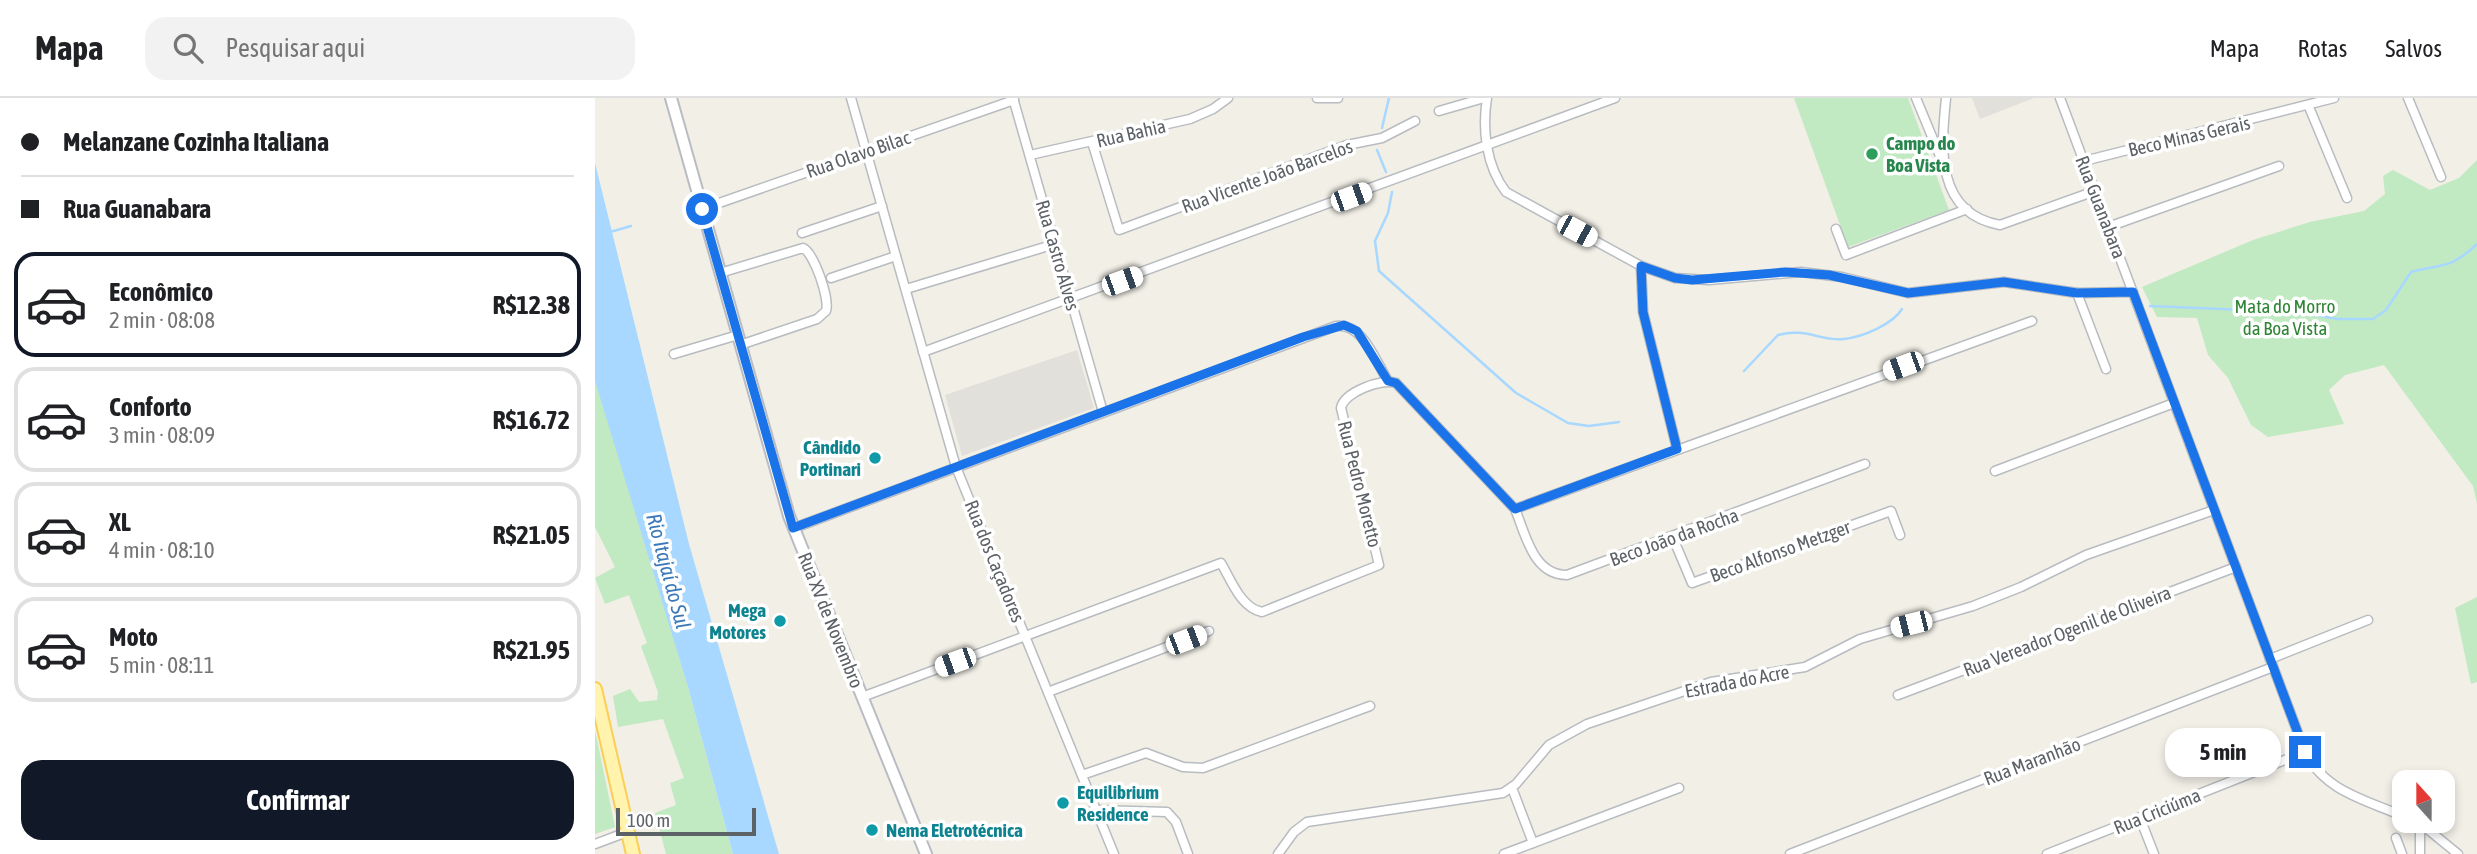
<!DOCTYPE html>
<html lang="pt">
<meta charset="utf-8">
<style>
body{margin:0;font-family:"Asap Condensed",sans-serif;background:#f2f2f2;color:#202124;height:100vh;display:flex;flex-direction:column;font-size:26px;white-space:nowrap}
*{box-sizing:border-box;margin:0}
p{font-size:23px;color:#757577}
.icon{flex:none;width:38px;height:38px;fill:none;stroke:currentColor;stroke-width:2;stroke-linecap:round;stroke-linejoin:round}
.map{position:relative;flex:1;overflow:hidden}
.drawer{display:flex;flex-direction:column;background:#fff;width:595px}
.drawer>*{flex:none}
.top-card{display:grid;align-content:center;height:154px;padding:0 21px;background:#fff}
.needle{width:46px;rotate:339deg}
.tools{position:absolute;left:1797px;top:672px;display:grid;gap:14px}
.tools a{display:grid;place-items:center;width:63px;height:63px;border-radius:14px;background:#fff;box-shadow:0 4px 10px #0003;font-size:35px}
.scale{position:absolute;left:21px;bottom:18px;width:140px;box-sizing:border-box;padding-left:7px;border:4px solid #5d6267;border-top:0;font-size:19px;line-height:24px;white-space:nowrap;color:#5d6267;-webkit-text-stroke:5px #fff;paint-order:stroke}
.end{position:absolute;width:32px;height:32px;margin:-16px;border:9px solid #1a73e8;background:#fff;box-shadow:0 0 0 4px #fff}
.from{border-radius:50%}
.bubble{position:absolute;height:49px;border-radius:21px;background:#fff;box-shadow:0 4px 10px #0003;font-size:23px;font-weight:700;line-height:49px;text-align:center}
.car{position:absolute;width:21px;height:42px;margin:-21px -10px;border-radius:9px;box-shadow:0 0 5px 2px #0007;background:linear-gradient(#fff 24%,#345 0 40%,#fff 0 76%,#345 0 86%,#fff 0)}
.top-card b{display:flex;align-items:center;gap:24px;height:66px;font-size:26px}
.top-card b+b{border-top:2px solid #e0e0e0}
.top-card i{width:18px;height:18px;background:#202124}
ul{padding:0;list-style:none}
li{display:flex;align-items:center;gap:21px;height:105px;margin:0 14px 10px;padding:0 7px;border:4px solid #e0e0e0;border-radius:21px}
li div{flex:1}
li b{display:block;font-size:26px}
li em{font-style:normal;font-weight:700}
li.selected{border-color:#111827}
li>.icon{width:63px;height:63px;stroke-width:1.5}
.cta{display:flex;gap:14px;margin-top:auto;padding:14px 21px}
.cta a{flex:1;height:80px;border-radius:21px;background:#111827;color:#fff;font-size:28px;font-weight:700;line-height:80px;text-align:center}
header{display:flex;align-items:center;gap:42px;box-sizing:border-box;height:98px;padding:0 35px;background:#fff;border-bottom:2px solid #e0e0e0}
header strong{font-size:33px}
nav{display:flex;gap:38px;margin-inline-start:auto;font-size:24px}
.search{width:490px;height:63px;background:#f2f2f2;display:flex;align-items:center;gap:18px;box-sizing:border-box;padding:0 24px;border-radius:21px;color:#757577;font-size:26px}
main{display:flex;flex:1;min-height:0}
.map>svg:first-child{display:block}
.industrial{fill:#e2e0da}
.green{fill:#c1eac2}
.water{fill:#a8d8ff}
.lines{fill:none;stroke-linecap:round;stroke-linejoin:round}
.stream{stroke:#a8d8ff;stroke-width:2.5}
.minor-casing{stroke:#b8bcc0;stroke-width:11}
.secondary-casing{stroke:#b9bdc3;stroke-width:14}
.primary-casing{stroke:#fbcf55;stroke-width:16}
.minor{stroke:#fff;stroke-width:8}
.secondary{stroke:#fff;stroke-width:10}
.primary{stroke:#fff3ad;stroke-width:12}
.route{stroke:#1a73e8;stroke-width:9}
.leisure-dot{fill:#2e9e5b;stroke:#fff;stroke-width:2.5}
.culture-dot{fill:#0f9aa8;stroke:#fff;stroke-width:2.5}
.labels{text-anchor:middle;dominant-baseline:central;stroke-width:7;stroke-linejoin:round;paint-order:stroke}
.street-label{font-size:19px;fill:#5d6267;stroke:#fff}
.leisure-label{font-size:19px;font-weight:bold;fill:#27864d;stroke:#fff;text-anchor:start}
.park-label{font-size:19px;fill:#2f8534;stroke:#fff}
.culture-label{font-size:19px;font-weight:bold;fill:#0d838f;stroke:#fff;text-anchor:end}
.water-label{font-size:21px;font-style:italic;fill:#3b78b9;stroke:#fff}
</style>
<header>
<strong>Mapa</strong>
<div class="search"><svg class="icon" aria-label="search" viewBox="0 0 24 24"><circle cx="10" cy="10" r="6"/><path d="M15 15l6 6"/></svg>Pesquisar aqui</div>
<nav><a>Mapa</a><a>Rotas</a><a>Salvos</a></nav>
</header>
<main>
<section class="drawer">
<div class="top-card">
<b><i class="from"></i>Melanzane Cozinha Italiana</b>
<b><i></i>Rua Guanabara</b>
</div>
<ul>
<li class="selected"><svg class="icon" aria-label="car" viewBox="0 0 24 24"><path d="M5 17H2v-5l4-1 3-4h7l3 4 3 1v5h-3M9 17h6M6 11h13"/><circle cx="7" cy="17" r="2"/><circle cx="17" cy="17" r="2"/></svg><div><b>Econômico</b><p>2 min · 08:08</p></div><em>R$12.38</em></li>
<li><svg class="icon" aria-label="car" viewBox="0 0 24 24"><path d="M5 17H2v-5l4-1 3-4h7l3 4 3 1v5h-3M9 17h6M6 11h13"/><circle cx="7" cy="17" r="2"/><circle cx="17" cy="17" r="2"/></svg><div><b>Conforto</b><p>3 min · 08:09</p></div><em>R$16.72</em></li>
<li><svg class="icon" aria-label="car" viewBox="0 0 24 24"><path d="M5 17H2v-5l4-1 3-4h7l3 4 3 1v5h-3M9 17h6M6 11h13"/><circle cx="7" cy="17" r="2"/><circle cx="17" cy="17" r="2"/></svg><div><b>XL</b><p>4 min · 08:10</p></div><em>R$21.05</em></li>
<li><svg class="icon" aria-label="car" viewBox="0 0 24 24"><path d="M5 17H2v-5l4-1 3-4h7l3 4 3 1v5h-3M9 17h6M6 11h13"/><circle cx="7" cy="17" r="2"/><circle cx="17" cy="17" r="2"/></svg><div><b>Moto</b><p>5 min · 08:11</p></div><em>R$21.95</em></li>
</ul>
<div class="cta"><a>Confirmar</a></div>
</section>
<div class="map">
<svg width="1882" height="756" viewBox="0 0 1882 756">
<rect width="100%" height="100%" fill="#f1efe6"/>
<g class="industrial">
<polygon points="1377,0 1439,0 1385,21"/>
<polygon points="482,252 499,310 367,358 350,297"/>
</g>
<g class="green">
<polygon points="1199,0 1313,0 1354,112 1253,149"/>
<polygon points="1882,62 1882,406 1878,388 1789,267 1750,277 1734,292 1749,326 1673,339 1656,327 1633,280 1613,257 1602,220 1562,219 1547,189 1658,142 1715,124 1769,113 1790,96 1788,78 1798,72 1835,92 1864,80"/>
<polygon points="0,271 93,589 138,756 71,756 60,715 81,707 75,685 89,680 68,621 23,629 18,598 35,591 44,604 62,602 63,594 46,548 52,545 34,497 10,506 0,480 20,469 0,429"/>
<polygon points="1882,499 1882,584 1876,586 1860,510"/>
<polygon points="0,632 20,729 0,736"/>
</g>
<polygon class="water" points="0,65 94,446 184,756 138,756 93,589 0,283"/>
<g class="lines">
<g class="stream">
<polyline points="787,30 794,0"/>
<polyline points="782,52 791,74"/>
<polyline points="797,94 793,115 780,143 784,173 921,295 973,325 994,328 1024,324"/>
<polyline points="15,134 36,128"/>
<path d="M 1555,208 L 1702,214 L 1743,221 L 1778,221 L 1791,212 L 1816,174 C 1849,165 1854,172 1882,146"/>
<path d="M 1149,273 L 1183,237 C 1212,229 1226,244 1249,241 C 1268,239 1298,226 1307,211"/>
</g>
<defs>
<g id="minor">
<polyline points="256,0 361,369 519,756"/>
<polyline points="418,0 508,314"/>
<polyline points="722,0 743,0"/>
<path d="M 892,0 C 887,31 891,68 911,94 L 1046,168 L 1080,180 L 1114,182 L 1206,174 L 1247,179 L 1313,195 L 1409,184 L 1482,195 L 1538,194"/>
<polyline points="1321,0 1345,58"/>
<path d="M 1351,0 C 1346,50 1340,115 1405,127 L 1500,93"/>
<path d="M 1465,0 L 1710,654 C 1730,694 1772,702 1810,719"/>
<polyline points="1813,0 1846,79"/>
<polyline points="1714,9 1752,100"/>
<polyline points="844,13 889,0"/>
<polyline points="497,44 524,132 752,47 787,40 820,23"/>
<polyline points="435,57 595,21 618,11 633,0"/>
<polyline points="1489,63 1739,0"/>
<polyline points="107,111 419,2"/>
<polyline points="1513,129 1684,68"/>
<polyline points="1241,131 1251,157 1372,111"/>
<polyline points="207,135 287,108"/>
<polyline points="1046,168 1048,214 1082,351"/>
<path d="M 125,175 L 208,150 C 219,155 235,201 231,213 L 222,221 L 145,247"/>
<polyline points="236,180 301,158"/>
<polyline points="311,191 460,146"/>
<polyline points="1482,195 1511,271"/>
<polyline points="328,254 1020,0"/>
<polyline points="79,256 143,237"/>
<polyline points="1400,373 1579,305"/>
<path d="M 920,411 C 931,437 938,477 972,477 L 1270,366"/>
<path d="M 199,430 L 741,228 C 768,225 780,262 793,283"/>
<polyline points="1078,440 1097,485 1296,413 1305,437"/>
<polyline points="1675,561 1773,522"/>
<polyline points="453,594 614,533"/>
<polyline points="1303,597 1641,469"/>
<path d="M 267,599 L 626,465 C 636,482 646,510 667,514 L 784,467 L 746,310 C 749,294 787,280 801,285 L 920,411 L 1437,223"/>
<polyline points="487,677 551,655 588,669 608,670 775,608"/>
<polyline points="917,690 938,745"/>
<polyline points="501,712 572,714 581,724 593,756"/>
<polyline points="1545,720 1559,756"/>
<polyline points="1817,723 1825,725 1863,756"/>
<polyline points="1801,740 1807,756"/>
<polyline points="0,746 32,734"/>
<polyline points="683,756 699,734 712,724 908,695 921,686 954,647 992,626 1116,584 1210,569 1265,541 1378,508 1426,489 1491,457 1619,412"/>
<polyline points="909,756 1084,690"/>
<polyline points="1195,756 1678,569"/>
<polyline points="1452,756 1710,654"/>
<polyline points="1825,756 1825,725"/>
</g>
<polyline id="secondary" points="76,0 194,418 331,756"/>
<polyline id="primary" points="0,591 38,756"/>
</defs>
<use href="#minor" class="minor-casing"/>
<use href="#secondary" class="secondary-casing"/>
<use href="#primary" class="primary-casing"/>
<use href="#minor" class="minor"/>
<use href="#secondary" class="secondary"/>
<use href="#primary" class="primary"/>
</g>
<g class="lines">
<polyline class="route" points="107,111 198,430 708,239 749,227 762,233 793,283 801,285 920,411 1082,351 1048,214 1046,168 1080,180 1097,182 1190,174 1234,177 1313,195 1409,184 1482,195 1538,194 1710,654"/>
</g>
<circle class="leisure-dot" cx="1277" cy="56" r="7"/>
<g class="culture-dot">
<circle cx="280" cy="360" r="7"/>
<circle cx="185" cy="523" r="7"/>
<circle cx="468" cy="705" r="7"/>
<circle cx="277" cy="732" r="7"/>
</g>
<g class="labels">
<g class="street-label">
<text transform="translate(536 35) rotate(-13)">Rua Bahia</text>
<text transform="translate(1594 38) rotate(-13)">Beco Minas Gerais</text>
<text transform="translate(263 56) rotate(-19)">Rua Olavo Bilac</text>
<text transform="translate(672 78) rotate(-20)">Rua Vicente João Barcelos</text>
<text transform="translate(1506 109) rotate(69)">Rua Guanabara</text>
<text transform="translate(463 157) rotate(74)">Rua Castro Alves</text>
<text transform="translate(765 386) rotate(76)">Rua Pedro Moretto</text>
<text transform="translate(1079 439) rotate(-20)">Beco João da Rocha</text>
<text transform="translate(1185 453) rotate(-20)">Beco Alfonso Metzger</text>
<text transform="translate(400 463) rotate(68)">Rua dos Caçadores</text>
<text transform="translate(236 522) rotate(68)">Rua XV de Novembro</text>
<text transform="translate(1472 533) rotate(-21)">Rua Vereador Ogenil de Oliveira</text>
<text transform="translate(1142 583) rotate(-11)">Estrada do Acre</text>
<text transform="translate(1437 663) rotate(-21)">Rua Maranhão</text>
<text transform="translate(1562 713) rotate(-22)">Rua Criciúma</text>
</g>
<g class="leisure-label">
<text x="1291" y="45">Campo do<tspan x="1291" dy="22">Boa Vista</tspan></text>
</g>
<g class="park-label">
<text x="1690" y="208">Mata do Morro<tspan x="1690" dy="22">da Boa Vista</tspan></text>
</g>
<g class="culture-label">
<text x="266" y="349">Cândido<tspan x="266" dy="22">Portinari</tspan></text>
<text x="171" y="512">Mega<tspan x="171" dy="22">Motores</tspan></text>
<text x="482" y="694" text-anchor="start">Equilibrium<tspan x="482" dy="22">Residence</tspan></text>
<text x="291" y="732" text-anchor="start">Nema Eletrotécnica</text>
</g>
<g class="water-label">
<text transform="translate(74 473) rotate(75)">Rio Itajaí do Sul</text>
</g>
</g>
</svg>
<div class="tools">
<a><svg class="needle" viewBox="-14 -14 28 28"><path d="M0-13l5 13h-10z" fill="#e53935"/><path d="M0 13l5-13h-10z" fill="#757577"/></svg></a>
</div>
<div class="scale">100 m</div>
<i class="end from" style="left:107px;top:111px"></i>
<i class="end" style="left:1710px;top:654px"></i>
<div class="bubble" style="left:1570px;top:630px;width:116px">5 min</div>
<i class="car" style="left:756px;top:99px;rotate:70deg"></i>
<i class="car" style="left:982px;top:133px;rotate:118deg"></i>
<i class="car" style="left:527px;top:183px;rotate:70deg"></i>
<i class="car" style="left:1308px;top:268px;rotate:250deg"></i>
<i class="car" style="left:1316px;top:526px;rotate:256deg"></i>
<i class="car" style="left:591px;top:542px;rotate:69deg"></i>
<i class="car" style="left:360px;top:564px;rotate:250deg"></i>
</div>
</main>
